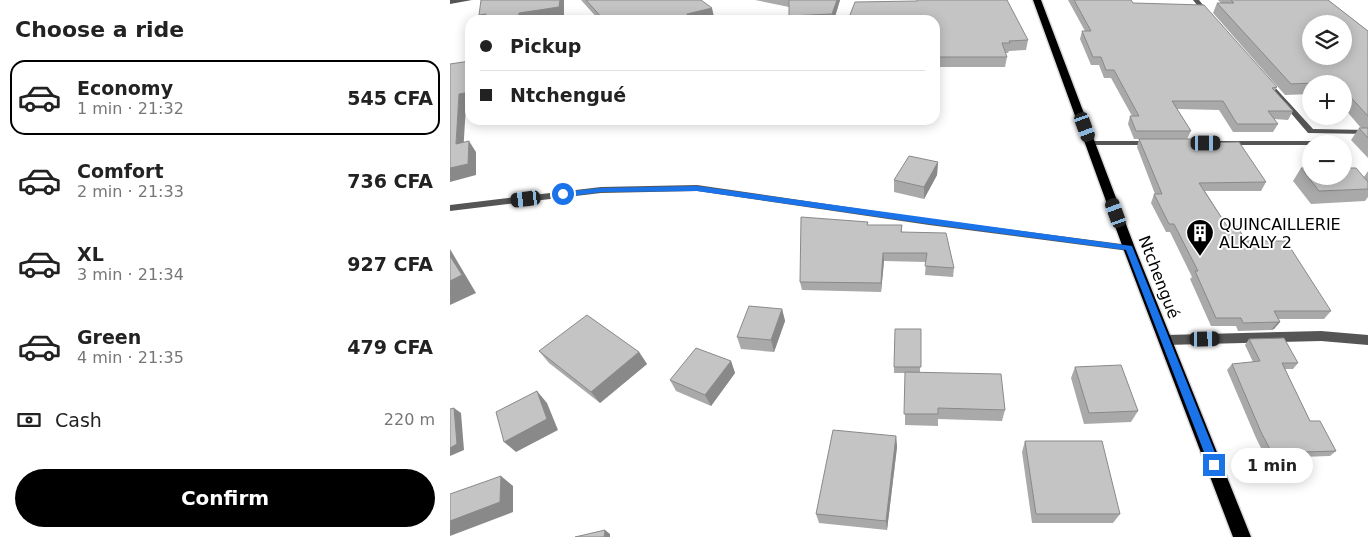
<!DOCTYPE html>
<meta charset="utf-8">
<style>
body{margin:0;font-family:"DejaVu Sans",sans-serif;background:#f2f2f2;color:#222;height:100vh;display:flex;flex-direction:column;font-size:19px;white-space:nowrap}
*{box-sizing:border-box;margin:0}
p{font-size:16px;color:#767676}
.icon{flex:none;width:28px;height:28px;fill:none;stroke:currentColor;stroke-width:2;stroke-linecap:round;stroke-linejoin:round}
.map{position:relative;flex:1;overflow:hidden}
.panel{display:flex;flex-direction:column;background:#fff;width:450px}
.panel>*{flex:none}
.top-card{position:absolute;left:15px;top:15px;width:475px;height:110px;border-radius:15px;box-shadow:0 2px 12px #0003;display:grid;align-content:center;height:110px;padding:0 15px;background:#fff}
.controls{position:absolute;left:852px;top:15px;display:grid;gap:10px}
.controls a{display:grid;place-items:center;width:50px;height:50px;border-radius:50%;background:#fff;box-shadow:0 2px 12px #0003;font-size:25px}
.end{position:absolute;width:22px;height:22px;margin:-11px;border:6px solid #1a73e8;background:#fff;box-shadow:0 0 0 2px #fff}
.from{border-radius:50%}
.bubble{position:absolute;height:35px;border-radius:18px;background:#fff;box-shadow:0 2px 12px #0003;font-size:16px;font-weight:600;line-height:35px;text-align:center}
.car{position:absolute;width:15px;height:30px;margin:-15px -8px;border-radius:6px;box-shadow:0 0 4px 1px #0007;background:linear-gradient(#222 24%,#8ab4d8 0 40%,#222 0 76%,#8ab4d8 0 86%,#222 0)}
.top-card b{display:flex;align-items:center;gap:18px;height:48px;font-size:19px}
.top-card b+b{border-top:1px solid #e0e0e0}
.top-card i{width:12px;height:12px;background:#222}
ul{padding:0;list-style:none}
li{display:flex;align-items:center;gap:15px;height:75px;margin:0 10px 8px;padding:0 5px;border:2px solid transparent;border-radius:15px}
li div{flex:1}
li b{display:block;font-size:19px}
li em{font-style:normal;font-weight:600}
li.on{border-color:#000}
li>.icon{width:45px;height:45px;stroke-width:1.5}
h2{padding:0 15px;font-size:22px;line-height:60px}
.pay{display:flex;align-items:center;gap:12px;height:55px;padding:0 15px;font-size:19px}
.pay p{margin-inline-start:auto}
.button{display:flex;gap:10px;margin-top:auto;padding:10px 15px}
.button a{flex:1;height:58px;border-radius:30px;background:#000;color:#fff;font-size:20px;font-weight:600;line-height:58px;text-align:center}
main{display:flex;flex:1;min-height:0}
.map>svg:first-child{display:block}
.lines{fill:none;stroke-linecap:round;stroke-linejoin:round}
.primary-casing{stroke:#dbdbdb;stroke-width:3}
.minor{fill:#555;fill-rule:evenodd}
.primary{fill:#000;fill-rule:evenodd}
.wall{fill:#a9a9a9}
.shaded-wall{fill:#898989}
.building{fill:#c4c4c4;stroke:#898989;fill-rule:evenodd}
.route{fill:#1a73e8}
.labels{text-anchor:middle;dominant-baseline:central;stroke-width:4;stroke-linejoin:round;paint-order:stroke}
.poi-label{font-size:16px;fill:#000;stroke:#fff;text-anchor:start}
.street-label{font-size:16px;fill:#000;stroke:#fff}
</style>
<main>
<section class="panel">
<h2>Choose a ride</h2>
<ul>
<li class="on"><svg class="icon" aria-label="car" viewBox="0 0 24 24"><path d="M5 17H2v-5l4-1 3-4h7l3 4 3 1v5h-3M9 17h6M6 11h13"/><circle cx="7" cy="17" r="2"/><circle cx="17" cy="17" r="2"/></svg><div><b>Economy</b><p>1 min · 21:32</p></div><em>545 CFA</em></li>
<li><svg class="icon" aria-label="car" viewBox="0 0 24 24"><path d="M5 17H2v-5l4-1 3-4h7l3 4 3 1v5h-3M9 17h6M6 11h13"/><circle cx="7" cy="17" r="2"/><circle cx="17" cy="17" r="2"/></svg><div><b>Comfort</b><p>2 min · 21:33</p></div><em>736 CFA</em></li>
<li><svg class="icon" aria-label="car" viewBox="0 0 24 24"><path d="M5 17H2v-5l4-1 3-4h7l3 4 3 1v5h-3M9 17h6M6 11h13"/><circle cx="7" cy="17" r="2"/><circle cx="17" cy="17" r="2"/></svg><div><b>XL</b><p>3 min · 21:34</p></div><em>927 CFA</em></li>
<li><svg class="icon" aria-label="car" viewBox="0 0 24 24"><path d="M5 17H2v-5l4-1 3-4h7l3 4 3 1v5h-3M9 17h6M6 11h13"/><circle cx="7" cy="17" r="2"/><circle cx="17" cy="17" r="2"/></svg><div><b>Green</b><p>4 min · 21:35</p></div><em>479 CFA</em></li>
</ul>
<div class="pay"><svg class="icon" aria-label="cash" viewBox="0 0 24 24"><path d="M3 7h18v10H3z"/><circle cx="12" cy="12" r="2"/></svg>Cash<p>220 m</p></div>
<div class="button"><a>Confirm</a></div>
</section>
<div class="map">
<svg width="918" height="537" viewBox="0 0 918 537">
<rect width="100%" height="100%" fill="#fff"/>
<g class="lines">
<defs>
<polygon id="primary" points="583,0 591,0 685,248 801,537 783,537 673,248"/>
</defs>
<use href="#primary" class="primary-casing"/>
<g class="minor">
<polygon points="0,0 22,0 0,4"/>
<polygon points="743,0 749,0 761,15 760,16 756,16"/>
<polygon points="815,81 819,81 863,129 918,130 918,134 858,133 815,83"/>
<polygon points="638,141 700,141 704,143 700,145 638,145"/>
<polygon points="732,141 871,141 875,143 861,144 861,145 735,145 731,143"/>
<polygon points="247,185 479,219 679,245 684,248 679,251 479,225 247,191 151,193 0,211 0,205 151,187"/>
<polygon points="871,331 918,335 918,345 871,341 716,345 712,343 710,340 712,337 716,335"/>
</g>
<use href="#primary" class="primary"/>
</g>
<g class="wall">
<polygon points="131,0 251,0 264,17 252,20 149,20"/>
<polygon points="305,0 390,0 384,20 339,20 339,7"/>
<polygon points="618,0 681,0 683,3 827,87 825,91 843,111 838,120 824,119 828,124 823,132 783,132 769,110 727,109 741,131 737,139 747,143 816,182 811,191 755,191 777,226 881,311 874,319 829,319 830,322 824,329 821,330 788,331 786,326 761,326 740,279 742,277 720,232 716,232 701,203 704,194 705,194 687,147 689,139 684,139 678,124 680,116 682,116 661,78 654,78 649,65 641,65 630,39 632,31 635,31"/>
<polygon points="768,0 878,0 918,31 918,158 901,140 909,128 911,128 894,108 894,84 861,84 861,94 835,95 763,13 767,3 771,3"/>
<polygon points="467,1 578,40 576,50 559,51 558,53 555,53 557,57 555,67 485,67 485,20"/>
<polygon points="241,120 281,120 242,123"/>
<polygon points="488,162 487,175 474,199 444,192 444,180"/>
<polygon points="851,168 914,177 918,171 918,197 915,201 861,204 843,181"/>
<polygon points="418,225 452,225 452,232 504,268 503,277 475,275 476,262 434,261 431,292 352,290 350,282"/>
<polygon points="332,309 335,321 324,352 291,349 287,337"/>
<polygon points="471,329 470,372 555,410 552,421 488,419 488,426 455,425 455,373 444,373 444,367"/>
<polygon points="799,339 848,363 843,369 835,369 860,421 886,451 880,456 816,458 806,438 777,370 782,364 803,362 795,345"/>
<polygon points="89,351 189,352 197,364 150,403 99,363"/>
<polygon points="281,361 285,373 261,406 226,391 220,380"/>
<polygon points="625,367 688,411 681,422 634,424 621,378"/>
<polygon points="446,436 447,447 437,530 369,523 366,514"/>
<polygon points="575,441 670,514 663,523 582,523 572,452"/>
</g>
<g class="shaded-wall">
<polygon points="110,0 114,0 114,17 92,20 68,20 69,13"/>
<polygon points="387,0 390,0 384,20 383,20 382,14"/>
<polygon points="262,8 264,17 252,20 238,20 237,14"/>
<polygon points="36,14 39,20 32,20 29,15"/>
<polygon points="20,92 20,104 16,105 13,155 6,144 9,94"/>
<polygon points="19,141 26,152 26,175 0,182 0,168"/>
<polygon points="488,162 487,175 474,199 474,187"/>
<polygon points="0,249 26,293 0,305"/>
<polygon points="433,253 434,261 431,292 431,283"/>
<polygon points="332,309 335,321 324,352 321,340"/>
<polygon points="828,322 830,322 824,329 821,330"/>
<polygon points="189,352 197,364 150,403 141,392"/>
<polygon points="281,361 285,373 261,406 255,395"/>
<polygon points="87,391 97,403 108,430 66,452 54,442"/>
<polygon points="4,408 11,413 14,450 0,456 0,448"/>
<polygon points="446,436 447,447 437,530 436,521"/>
<polygon points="51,476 63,486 63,512 0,536 0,521"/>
<polygon points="155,530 160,534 160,537 154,537"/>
</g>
<g class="building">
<polygon points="31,0 110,0 109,7 69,13 68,20 34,20 36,14 29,15"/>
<polygon points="136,0 251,0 262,8 237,14 238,20 154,20"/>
<polygon points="339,0 387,0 382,14 339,16"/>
<polygon points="467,0 557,0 578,40 559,41 560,43 552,43 557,57 485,57 485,20 398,20 405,2 467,1"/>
<polygon points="624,0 681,0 683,3 754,5 827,87 822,88 843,111 818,111 828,124 787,124 773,101 722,101 741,131 686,131 680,116 689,116 664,70 656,70 651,57 643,57 632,31 641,31"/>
<path d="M 781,0 L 878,0 L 918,31 L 918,116 L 894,90 L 894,84 L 888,84 L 886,82 L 841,84 L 767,3 L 784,3 ZM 861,24 L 894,24 L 894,56 L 861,56 Z"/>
<polygon points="20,61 20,92 9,94 6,144 19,141 18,164 0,168 0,64"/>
<polygon points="909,128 918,128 918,138"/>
<polygon points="689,139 745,139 747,143 789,142 816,182 749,183 777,226 787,226 796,241 836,241 881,311 824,311 830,322 828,322 793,323 791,318 766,318 745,271 748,271 724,224 719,224 704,194 712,194"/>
<polygon points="459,156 488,162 474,187 444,180"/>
<polygon points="851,168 861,168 861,176 894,176 894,168 906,168 918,182 918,189 869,191"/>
<polygon points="351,217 418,222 417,225 452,225 451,232 496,233 504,268 475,266 477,253 433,253 431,283 350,282"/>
<polygon points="0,256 12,275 0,281"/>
<polygon points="299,306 332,309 321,340 287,337"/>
<polygon points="137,315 189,352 141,392 89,351"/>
<polygon points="445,329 471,329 471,367 444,367"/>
<polygon points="834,338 848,363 832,363 860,421 870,421 886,451 822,453 811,432 782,364 810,361 799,339"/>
<polygon points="246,348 281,361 255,395 220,380"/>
<polygon points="671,365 688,411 639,413 625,367"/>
<polygon points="455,372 551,374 555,410 488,408 488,414 454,414"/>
<polygon points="87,391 97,419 54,442 46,412"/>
<polygon points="4,408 7,444 0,448 0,409"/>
<polygon points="383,430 446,436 436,521 366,514"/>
<polygon points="575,441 652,441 670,514 586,514"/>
<polygon points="51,476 50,502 0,521 0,494"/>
<polygon points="155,530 154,537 125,537"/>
</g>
<polygon class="route" points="247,186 682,246 770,465 768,469 764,471 761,469 759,465 676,250 479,224 247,191 151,192 113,197 110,194 113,192 151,188"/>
<defs>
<symbol id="building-pin" viewBox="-11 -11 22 30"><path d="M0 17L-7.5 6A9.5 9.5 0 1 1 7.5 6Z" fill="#000" stroke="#fff"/><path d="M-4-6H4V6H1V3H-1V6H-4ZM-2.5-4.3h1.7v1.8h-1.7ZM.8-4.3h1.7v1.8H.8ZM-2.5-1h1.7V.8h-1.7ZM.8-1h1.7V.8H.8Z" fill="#fff"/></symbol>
</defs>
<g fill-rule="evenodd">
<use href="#building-pin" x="734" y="217" width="32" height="43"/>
</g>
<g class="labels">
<g class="poi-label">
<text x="769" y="224">QUINCAILLERIE<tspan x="769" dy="18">ALKALY 2</tspan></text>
</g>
<g class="street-label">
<text transform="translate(709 277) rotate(69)">Ntchengué</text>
</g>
</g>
</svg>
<div class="controls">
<a><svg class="icon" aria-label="layers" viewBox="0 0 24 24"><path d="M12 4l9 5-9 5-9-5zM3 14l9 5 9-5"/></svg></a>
<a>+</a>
<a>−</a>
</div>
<i class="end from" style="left:113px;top:194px"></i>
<i class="end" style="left:764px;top:465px"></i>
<div class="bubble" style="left:781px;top:448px;width:82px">1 min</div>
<i class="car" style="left:635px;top:127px;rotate:160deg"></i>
<i class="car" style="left:756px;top:143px;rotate:90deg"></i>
<i class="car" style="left:76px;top:199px;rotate:263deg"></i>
<i class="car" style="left:666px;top:213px;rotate:340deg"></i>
<i class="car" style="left:755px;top:339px;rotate:89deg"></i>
<div class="top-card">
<b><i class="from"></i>Pickup</b>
<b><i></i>Ntchengué</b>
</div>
</div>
</main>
